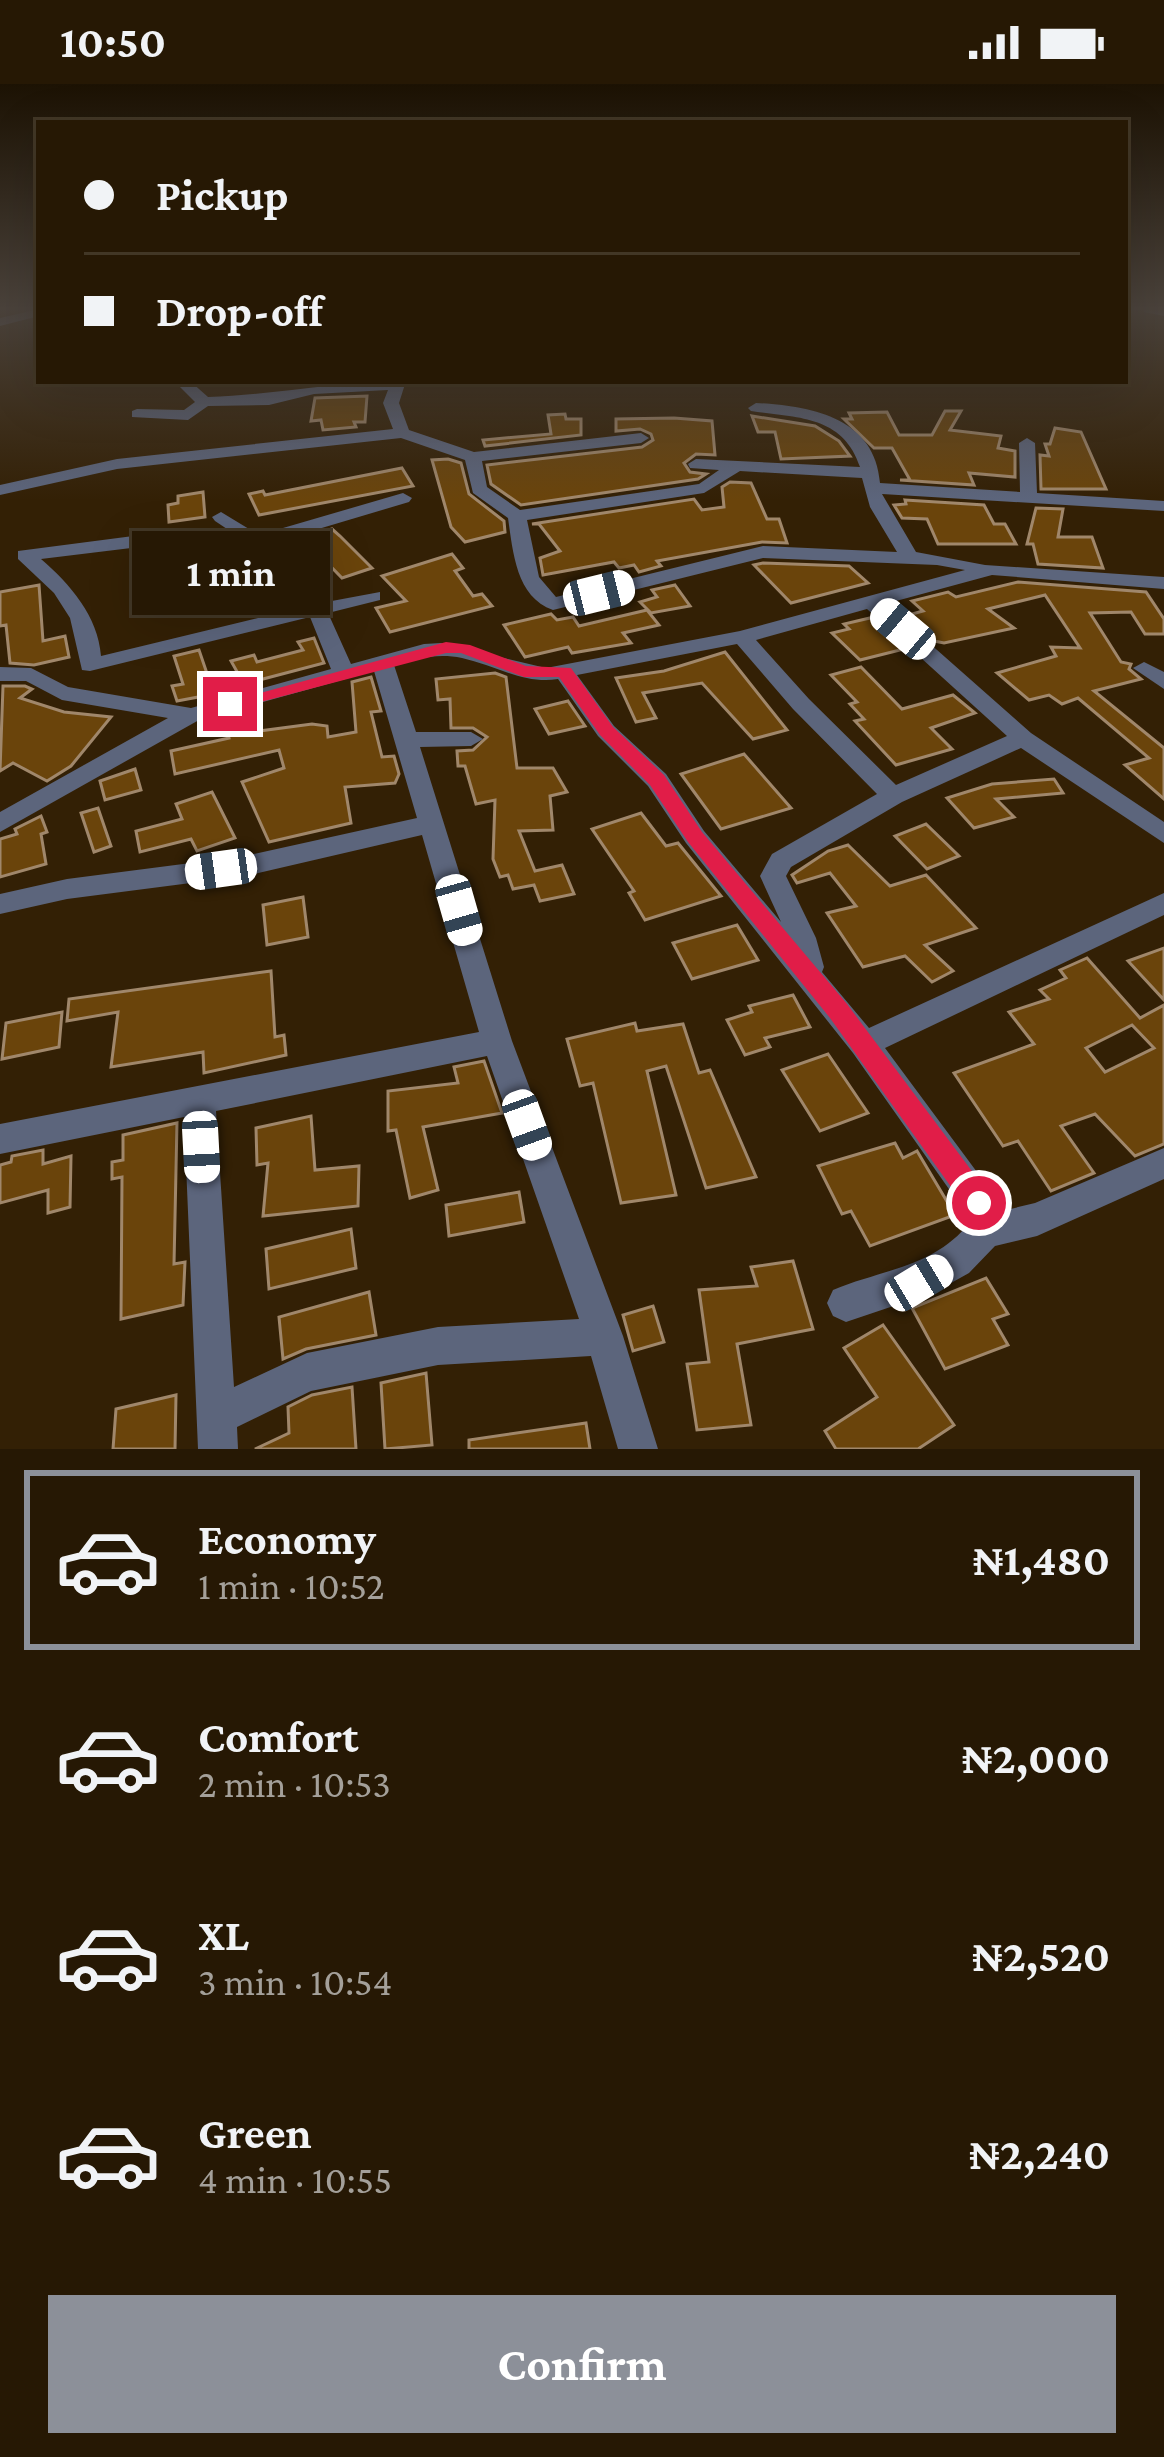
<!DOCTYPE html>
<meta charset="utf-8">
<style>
body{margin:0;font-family:"Crimson Pro",serif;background:#2e210e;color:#f1f3f6;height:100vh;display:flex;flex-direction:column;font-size:45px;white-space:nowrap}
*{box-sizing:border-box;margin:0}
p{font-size:39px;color:#a4a09a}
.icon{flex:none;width:66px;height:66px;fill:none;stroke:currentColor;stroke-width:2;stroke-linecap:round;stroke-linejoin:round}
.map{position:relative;height:1365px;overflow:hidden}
.side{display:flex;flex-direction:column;background:#261804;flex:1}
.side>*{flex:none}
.top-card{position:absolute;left:36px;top:36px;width:1092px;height:264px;border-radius:0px;box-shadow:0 12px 48px #0002,0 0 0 3px #423726;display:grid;align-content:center;height:264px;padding:0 48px;background:#261804}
.end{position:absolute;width:54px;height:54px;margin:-27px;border:15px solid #e11d48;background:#fff;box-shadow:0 0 0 6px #fff}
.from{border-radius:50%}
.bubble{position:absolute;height:84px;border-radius:0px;background:#261804;box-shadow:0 12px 48px #0002,0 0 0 3px #423726;font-size:39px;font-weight:700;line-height:84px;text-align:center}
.car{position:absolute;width:36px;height:72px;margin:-36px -18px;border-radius:15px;box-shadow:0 0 9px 3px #0007;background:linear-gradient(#fff 24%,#345 0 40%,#fff 0 76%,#345 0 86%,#fff 0)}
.top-card b{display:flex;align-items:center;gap:42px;height:114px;font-size:45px}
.top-card b+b{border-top:3px solid #423726}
.top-card i{width:30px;height:30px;background:#f1f3f6}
ul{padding:21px 0 0;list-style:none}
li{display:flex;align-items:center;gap:36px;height:180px;margin:0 24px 18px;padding:0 24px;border:6px solid transparent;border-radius:0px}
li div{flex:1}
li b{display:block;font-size:45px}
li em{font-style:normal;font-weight:700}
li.selected{border-color:#8c9099}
li>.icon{width:108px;height:108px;stroke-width:1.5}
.cta{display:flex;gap:24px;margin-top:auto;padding:24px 48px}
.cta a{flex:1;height:138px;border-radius:0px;background:#8c9099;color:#fff;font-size:48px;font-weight:700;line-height:138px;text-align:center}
.status{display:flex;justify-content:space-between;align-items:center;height:84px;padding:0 60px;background:#261804;direction:ltr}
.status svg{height:33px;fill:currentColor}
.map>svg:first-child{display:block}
.building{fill:#6a440b;stroke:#a0876b;stroke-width:3;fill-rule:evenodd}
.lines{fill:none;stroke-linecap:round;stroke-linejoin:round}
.minor{fill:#5c657c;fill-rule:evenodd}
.route{fill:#e11d48}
</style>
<div class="status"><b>10:50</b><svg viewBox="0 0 49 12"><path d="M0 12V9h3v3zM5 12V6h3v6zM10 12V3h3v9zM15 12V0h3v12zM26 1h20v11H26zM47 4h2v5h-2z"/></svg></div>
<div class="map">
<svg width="1164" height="1365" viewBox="0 0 1164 1365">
<rect width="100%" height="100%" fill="#332005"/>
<g class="building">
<polygon points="367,312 365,338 354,338 356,343 323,346 321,336 311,337 315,314"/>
<polygon points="945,327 961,327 950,346 1001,352 998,364 1015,367 1015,393 969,389 974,401 900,396 910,396 892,364 874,364 844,335 852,335 849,329 887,328 899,351 932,351"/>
<polygon points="565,330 566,335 581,335 581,351 485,362 483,356 551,350 548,331"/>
<polygon points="752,332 815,342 839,357 850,372 781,375 775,348 758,348"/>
<polygon points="674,334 712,337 715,371 696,370 684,379 690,388 706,390 698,395 521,421 491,400 487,381 642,363 653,356 651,350 640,345 616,347 616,335"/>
<polygon points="1055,344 1081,348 1106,405 1041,405 1040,371 1049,372 1045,360 1050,360"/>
<polygon points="448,375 461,379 469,410 504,437 505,448 465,458 451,443 432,376"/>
<polygon points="402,384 413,402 259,431 249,410 263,407 265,411"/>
<polygon points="730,398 751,399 767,435 779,435 787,459 762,458 657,477 661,482 639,488 634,481 619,484 614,478 543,491 540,474 560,467 539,440 532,440 694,415 702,426 724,423 722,403"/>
<polygon points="203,408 205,433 169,438 168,421 178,419 178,412"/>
<polygon points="905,416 984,421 994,440 1005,440 1016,460 938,460 927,435 902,434 894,421 906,420"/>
<polygon points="1036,424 1063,425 1058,453 1092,453 1103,484 1038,480 1033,460 1027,460"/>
<polygon points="332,445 340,452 372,484 342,494 303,454"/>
<polygon points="452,470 463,484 455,487 473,512 482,510 492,522 390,548 376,524 406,517 382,492"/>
<polygon points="763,479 849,482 868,499 791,519 754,481"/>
<polygon points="1018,498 1146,508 1164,535 1164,550 1145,550 1131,528 1090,529 1121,578 1131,580 1129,585 1141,595 1094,607 1164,664 1164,715 1125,681 1149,674 1078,614 1062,620 1049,611 1029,616 997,589 1056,572 1051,563 1080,564 1045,511 988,525 1014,544 944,559 934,557 905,532 923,527 912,517 948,508 956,513"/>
<polygon points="39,501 43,557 65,552 69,573 34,581 10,579 6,541 0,542 0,508"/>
<polygon points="675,501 690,522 651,529 640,518 657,513 652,506"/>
<polygon points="647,526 659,541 623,549 631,559 572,569 568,563 525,573 504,541 551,530 557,536 573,533 579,542"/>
<polygon points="870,534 904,565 860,576 832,549 849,545 844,540"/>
<polygon points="314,554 324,579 244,600 231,577 254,571 257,578 303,566 298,558"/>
<polygon points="199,566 214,610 177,617 172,602 183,600 174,572"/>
<polygon points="725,568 787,646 753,655 702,599 643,609 656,634 636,638 616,594 664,587"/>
<polygon points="861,583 902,625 953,611 975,629 931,644 952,665 896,681 855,637 864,635 850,620 857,618 831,591"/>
<polygon points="495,589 506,593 517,684 553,684 567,708 550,712 553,746 519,747 535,787 562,781 574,810 540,817 534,801 513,805 508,791 500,793 493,775 495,716 476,720 465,682 458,682 457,667 473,666 487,653 473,644 451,644 450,615 438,616 436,595"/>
<polygon points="371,593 381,627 371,628 382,673 394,672 399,690 395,699 345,703 351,739 269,758 242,698 284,684 279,666 175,690 171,667 229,654 225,637 254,631 259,647 312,640 327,642 328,653 356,648 352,598"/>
<polygon points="3,602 25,602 32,605 20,614 64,628 111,633 71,682 47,697 13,679 0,687"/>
<polygon points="568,617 585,642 549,650 535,625"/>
<polygon points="744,670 791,724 721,745 681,690"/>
<polygon points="135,685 141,706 105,716 100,697"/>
<polygon points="1054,695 1063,709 996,715 1014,733 974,744 947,714 992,700"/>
<polygon points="212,708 235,754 197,767 191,755 140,768 136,747 182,735 176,720"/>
<polygon points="98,724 111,762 94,768 81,729"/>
<polygon points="641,729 666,762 678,759 721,812 645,836 629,809 634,807 592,745"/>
<polygon points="41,732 47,748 41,750 46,780 0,793 0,755 17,750 15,745"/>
<polygon points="926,740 959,772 927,785 895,752"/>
<polygon points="848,761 890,802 926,791 976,844 925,861 953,887 932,898 905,872 863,883 827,829 856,822 830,789 797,799 792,791 828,767"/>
<polygon points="303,813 308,853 267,861 263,821"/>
<polygon points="737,841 758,876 692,895 673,859"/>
<polygon points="1164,864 1164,916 1128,877"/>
<path d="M 1087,874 L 1140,934 L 1164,921 L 1164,1060 L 1135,1072 L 1095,1030 L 1061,1042 L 1094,1089 L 1051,1107 L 1018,1057 L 1003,1062 L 954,989 L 1034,960 L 1009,928 L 1049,915 L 1040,906 L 1066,894 L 1060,886 ZM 1132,941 L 1154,964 L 1105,988 L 1086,964 Z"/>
<polygon points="271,887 275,953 284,951 286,971 204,989 203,968 111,983 118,928 67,937 69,915"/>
<polygon points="793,911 810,943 765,954 770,963 745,971 727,936 752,928 749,922"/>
<polygon points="62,928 59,963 2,975 6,939"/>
<polygon points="635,939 637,947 683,940 699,989 710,986 756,1093 706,1104 666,982 647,987 676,1111 621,1119 593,999 580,1002 567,955"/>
<polygon points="828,970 868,1029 820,1047 782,986"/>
<polygon points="484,977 502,1029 423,1043 438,1106 410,1114 396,1046 388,1047 388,1007 458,999 454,983"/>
<polygon points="311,1032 315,1086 359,1082 358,1122 263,1132 268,1079 257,1081 256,1044"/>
<polygon points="177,1039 174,1180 185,1178 183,1221 121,1235 122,1093 112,1095 112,1078 123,1076 123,1051"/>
<polygon points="895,1059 903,1074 917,1067 955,1131 870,1162 851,1127 842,1130 818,1082"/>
<polygon points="43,1066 43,1080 71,1072 70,1123 48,1129 48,1106 0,1119 0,1081 11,1078 12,1072"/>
<polygon points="519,1108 524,1138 449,1152 446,1121"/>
<polygon points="351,1145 356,1184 269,1205 266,1165"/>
<polygon points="793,1177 813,1245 737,1260 751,1341 697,1346 687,1280 709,1278 699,1206 757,1202 751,1183"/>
<polygon points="986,1194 1008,1230 993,1235 1008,1261 945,1285 912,1224"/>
<polygon points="369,1208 376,1251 306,1265 283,1275 279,1233"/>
<polygon points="653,1222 664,1258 633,1267 623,1231"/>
<polygon points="883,1241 954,1341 918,1365 836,1365 825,1347 877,1313 844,1264"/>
<polygon points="426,1289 432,1361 385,1365 381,1299"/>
<polygon points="352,1303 356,1365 255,1365 289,1349 288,1323 312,1311"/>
<polygon points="176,1311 175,1365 113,1365 116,1325"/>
<polygon points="586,1339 590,1365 469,1365 469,1356"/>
</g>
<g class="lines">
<g class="minor">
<polygon points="39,225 39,232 0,242 0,234"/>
<polygon points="1143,225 1164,225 1164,232 1144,228"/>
<path d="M 174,297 L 190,297 L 208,313 C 275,311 339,297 406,297 L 399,319 L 409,346 L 474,368 L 641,349 L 649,354 L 641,359 L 482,377 L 487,403 L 520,426 L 699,400 L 719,386 L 690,384 L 688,380 L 696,375 L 860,383 C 843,331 797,334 751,327 L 748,324 L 756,319 C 810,322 875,333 880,399 L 1020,408 L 1019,359 L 1027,354 L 1035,359 L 1037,409 L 1164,417 L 1164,427 L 882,410 L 916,468 L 985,481 L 1164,493 L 1164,505 L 992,491 L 885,520 L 1031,649 L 1164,738 L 1164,759 L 1021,664 L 902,718 L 791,783 L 786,792 L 816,854 L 824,883 L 822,888 L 869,944 L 1164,809 L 1164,831 L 885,964 L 991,1107 L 998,1128 L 1035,1119 L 1164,1064 L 1164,1095 L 1037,1152 L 995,1162 L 969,1189 L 935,1208 L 846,1238 L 833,1232 L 827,1219 L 833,1206 C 880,1186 930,1184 966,1143 L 963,1125 L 853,969 L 686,759 L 648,702 L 598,652 L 558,595 C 526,601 494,581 462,574 C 438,569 418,574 394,581 L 416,648 L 471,648 L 483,655 L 471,662 L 420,663 L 512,957 L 623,1252 L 658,1365 L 618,1365 L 591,1272 L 438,1281 L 311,1307 L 237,1343 L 238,1365 L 198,1365 L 184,1033 L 0,1070 L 0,1040 L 479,948 L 422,751 L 245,792 L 67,815 L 0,830 L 0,810 L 67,795 L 245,772 L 417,734 L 374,587 L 199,636 L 0,748 L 0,728 L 168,634 L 62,616 L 26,597 L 0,597 L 0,583 L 31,584 L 68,603 L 191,624 L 331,585 L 310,533 L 90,587 L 82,586 L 70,534 L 54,509 L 18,475 L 18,467 L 164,448 L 239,453 L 215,437 L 212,433 L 221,428 L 259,451 L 403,409 L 412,414 L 409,418 L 268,460 L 321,519 L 380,508 L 380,516 L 328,529 L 351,580 L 424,560 L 441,559 L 546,584 L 740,547 L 965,486 L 937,481 L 763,474 L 553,526 C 516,513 513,468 508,434 L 473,409 L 465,376 L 401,354 L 117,385 L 0,411 L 0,401 L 117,375 L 393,345 L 383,319 L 388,306 L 314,310 L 269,321 L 208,322 L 188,336 L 132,333 L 132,327 L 137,325 L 184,326 L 195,318 ZM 740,387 L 862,394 L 870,423 L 897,468 L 763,462 L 556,513 L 539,493 L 527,436 L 704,409 ZM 164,460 L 251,464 L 303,523 L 101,572 C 98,532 70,500 41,475 ZM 867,525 L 1007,652 L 896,701 L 809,615 L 756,556 ZM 737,560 L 793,625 L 877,710 L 772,770 L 760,792 L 781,838 L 704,747 L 666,690 L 614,642 L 577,591 ZM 487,972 L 579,1235 L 438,1243 L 307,1269 L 234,1303 L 216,1027 Z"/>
<path d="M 623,297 L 660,297 C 652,304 631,304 623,297 Z"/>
<polygon points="1144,578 1164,588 1164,605 1133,584"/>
</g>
</g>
<linearGradient id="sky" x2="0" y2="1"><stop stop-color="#1c1203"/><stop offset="0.54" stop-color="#4a423b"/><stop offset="1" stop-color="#4a423b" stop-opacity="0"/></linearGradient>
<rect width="1164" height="416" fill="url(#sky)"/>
<polygon class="route" points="446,558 470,561 526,582 571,584 613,643 664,691 702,748 847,920 989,1110 993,1119 989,1128 979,1132 969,1128 830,934 688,758 650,701 600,651 559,593 524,593 461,569 446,569 230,626 220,620"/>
</svg>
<i class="end from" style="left:979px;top:1119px"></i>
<i class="end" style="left:230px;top:620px"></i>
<div class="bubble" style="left:132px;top:447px;width:198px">1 min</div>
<i class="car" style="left:599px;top:509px;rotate:76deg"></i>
<i class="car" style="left:903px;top:545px;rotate:310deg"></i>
<i class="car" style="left:221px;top:785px;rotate:262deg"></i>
<i class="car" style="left:459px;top:826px;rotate:164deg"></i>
<i class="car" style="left:527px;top:1041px;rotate:160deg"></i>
<i class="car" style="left:201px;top:1063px;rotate:177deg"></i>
<i class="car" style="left:919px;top:1199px;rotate:59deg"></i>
<div class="top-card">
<b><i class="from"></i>Pickup</b>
<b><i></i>Drop-off</b>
</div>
</div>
<section class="side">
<ul>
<li class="selected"><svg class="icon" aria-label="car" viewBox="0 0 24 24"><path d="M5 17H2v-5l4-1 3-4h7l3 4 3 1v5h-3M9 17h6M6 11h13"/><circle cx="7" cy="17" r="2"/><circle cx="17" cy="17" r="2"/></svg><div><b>Economy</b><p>1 min · 10:52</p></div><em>₦1,480</em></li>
<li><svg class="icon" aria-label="car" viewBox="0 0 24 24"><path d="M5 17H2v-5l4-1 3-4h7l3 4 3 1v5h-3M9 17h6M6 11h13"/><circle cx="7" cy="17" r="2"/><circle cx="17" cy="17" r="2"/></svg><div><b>Comfort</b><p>2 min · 10:53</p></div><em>₦2,000</em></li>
<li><svg class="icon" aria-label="car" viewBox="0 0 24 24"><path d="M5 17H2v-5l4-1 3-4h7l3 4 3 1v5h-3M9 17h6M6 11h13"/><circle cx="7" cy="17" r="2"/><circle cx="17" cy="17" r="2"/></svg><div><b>XL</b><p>3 min · 10:54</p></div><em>₦2,520</em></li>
<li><svg class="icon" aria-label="car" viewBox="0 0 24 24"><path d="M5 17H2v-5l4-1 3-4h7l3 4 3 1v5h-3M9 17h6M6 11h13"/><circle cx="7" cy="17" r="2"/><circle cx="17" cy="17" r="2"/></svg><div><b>Green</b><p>4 min · 10:55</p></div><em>₦2,240</em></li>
</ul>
<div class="cta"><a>Confirm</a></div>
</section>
